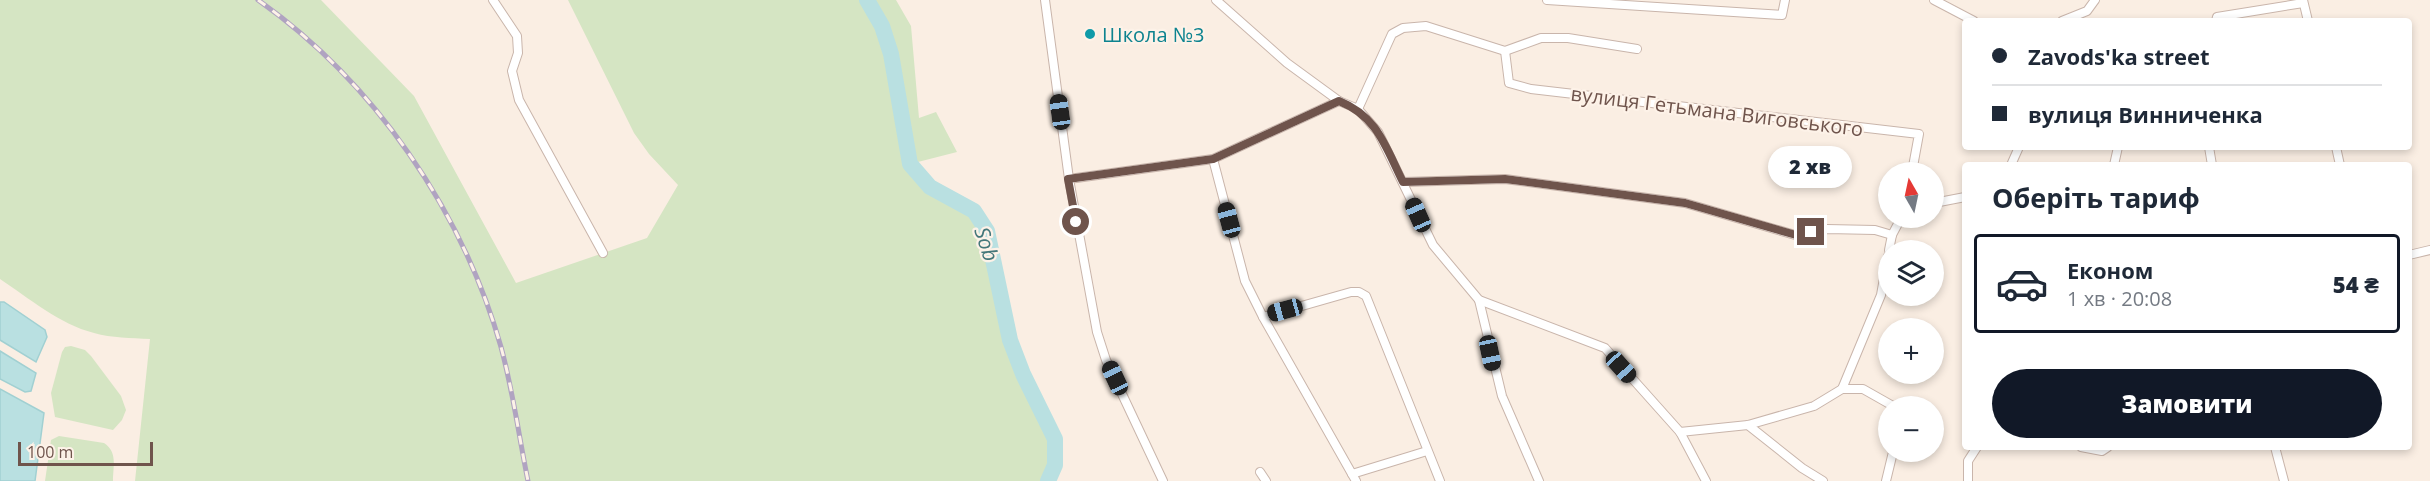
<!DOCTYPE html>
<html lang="uk">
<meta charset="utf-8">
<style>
body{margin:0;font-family:"Open Sans",sans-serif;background:#f6f6f7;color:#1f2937;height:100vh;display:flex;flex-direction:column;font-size:22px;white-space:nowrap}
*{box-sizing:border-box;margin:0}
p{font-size:20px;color:#747a83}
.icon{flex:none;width:33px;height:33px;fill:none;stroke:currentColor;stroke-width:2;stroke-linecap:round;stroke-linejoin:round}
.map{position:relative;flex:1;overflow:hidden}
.sheet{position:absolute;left:1962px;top:162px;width:450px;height:288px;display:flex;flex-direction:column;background:#fff;border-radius:6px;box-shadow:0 3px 9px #0003}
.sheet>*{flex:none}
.top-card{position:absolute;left:1962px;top:18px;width:450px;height:132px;border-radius:6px;box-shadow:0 3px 9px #0003;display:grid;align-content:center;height:132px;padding:0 30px;background:#fff}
.needle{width:39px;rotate:351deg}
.tools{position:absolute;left:1878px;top:162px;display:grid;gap:12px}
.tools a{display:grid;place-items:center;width:66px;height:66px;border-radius:50%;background:#fff;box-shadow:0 3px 9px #0003;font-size:30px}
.scale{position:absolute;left:18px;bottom:15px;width:135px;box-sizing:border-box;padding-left:6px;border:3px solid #6f544c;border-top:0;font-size:16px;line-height:21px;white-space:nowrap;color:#6f544c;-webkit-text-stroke:4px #fdf2e8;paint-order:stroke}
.end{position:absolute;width:27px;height:27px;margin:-14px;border:8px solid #6f544c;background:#fff;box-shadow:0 0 0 3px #fff}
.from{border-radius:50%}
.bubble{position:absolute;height:42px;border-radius:21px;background:#fff;box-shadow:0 3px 9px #0003;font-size:20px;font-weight:800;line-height:42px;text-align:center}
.car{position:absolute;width:18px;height:36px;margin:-18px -9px;border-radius:8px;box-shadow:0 0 4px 2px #0007;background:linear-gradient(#222 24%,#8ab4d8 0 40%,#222 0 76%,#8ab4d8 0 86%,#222 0)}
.top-card b{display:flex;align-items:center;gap:21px;height:57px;font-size:22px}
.top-card b+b{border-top:2px solid #e0e1e3}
.top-card i{width:15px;height:15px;background:#1f2937}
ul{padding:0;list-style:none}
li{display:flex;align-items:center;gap:18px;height:99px;margin:0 12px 9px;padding:0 18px;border:3px solid transparent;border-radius:6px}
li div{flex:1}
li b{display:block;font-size:22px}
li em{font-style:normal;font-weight:800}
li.on{border-color:#111827}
li>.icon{width:54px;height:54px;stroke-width:1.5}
h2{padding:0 30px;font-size:27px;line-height:72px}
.primary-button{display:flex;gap:12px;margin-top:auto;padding:12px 30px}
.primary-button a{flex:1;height:69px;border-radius:36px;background:#111827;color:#fff;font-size:24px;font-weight:800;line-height:69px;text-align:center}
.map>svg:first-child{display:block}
.green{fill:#d5e5c3}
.water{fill:#b9e0e1;stroke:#a1d0d2;stroke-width:1.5}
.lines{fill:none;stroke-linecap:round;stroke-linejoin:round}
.river{stroke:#b9e0e1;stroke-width:16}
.minor-casing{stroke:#c9b5ab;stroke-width:10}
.minor{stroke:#fff;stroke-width:8}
.rail-casing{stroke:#b0a3c1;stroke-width:5}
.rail{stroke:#fdf2e8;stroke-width:3;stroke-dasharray:9;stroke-linecap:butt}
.route{stroke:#6f544c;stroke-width:8}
.culture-dot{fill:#0f9aa8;stroke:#fdf2e8;stroke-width:2}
.labels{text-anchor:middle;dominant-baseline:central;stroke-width:4.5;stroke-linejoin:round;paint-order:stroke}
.culture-label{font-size:20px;fill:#0d838f;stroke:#fdf2e8;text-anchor:start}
.street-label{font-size:20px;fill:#6f544c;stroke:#fdf2e8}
.water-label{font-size:21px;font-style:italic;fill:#44777a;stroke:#fdf2e8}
</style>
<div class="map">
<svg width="2430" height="481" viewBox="0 0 2430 481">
<rect width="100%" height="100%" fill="#faeee3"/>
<g class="green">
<path d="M 0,0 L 321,0 L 414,96 L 516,283 L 647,238 L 678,185 L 649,154 L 634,133 L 568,0 L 896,0 L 911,26 L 919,118 L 936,112 L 957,152 L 910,164 L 930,187 L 974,211 L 987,231 L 1010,340 L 1023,374 L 1055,439 L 1055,465 L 1048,481 L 135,481 L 150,339 C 131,338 112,338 94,333 C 59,324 29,298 0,279 Z"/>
<polygon points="71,346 85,350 91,356 121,396 126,410 122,420 113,430 55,417 51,393 62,352 65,347"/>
<path d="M 59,436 L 104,443 C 118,452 113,467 113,481 L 45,481 L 51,440 Z"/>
</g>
<g class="water">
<polygon points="0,302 4,302 45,330 47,337 36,362 0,340"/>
<polygon points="0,351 36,373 31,391 25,392 0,379"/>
<polygon points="0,389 44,413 35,481 0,481"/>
</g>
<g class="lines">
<polyline class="river" points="867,0 882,26 891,54 910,164 930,187 974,211 987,231 1010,340 1023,374 1055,439 1055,465 1048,481"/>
<defs>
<g id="minor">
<polyline points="493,0 517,36 518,53 512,71 519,100 603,253"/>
<polyline points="1045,0 1069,179 1097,332 1106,360 1163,481"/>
<polyline points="1216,0 1287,63 1339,101 1358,109 1378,132 1433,245 1479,300 1605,348 1680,432 1706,481"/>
<polyline points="1547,0 1782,15 1785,0"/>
<polyline points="1934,0 1974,21"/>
<polyline points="2303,0 2308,21"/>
<polyline points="2062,21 2087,11 2095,0"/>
<polyline points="2216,21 2217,17 2303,3"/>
<polyline points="1505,51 1509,83 1531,89 1919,134 1912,172"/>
<polyline points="1358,109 1392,34 1403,28 1426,26 1505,51 1541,38 1568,38 1637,49"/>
<polyline points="2209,147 2212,165"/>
<polyline points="2336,147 2340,165"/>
<polyline points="1213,159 1245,281 1263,317 1356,481"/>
<polyline points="2011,165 2019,147"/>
<polyline points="2114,165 2118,147"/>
<polyline points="1069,179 1213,159 1339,101"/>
<polyline points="1403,182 1505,179 1685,203 1795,235 1827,229 1875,230 1892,235"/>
<polyline points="1934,203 1965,197"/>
<polyline points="1889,250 1892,235 1901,218"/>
<polyline points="2409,255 2430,250"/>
<polyline points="1479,300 1502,396 1539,481"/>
<polyline points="1263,317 1351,292 1359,292 1366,296 1440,481"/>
<polyline points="1842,389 1863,389 1893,406"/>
<polyline points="1748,425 1802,468 1823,481"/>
<polyline points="1680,432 1748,425 1814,406 1842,389 1881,295 1888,256"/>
<polyline points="2081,447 2102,451 2108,447"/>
<polyline points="2275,447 2284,481"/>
<polyline points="1260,472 1266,481"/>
<polyline points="1352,474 1427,451"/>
<polyline points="1886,481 1893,452"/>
<polyline points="1968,481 1968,461 1977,447"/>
</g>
</defs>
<use href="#minor" class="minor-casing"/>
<use href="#minor" class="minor"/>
<defs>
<path id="rail" d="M 258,0 C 374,82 462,210 501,347 C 513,391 519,437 528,481"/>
</defs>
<use href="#rail" class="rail-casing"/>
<use href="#rail" class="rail"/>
</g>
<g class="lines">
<path class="route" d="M 1076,222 L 1068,179 L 1213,159 L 1339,101 C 1378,117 1385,146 1403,182 L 1505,179 L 1685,203 L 1796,235 L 1811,232"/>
</g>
<circle class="culture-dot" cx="1090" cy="34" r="6"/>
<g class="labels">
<g class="culture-label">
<text x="1102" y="34">Школа №3</text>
</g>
<g class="street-label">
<text transform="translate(1717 111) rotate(7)">вулиця Гетьмана Виговського</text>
</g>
<g class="water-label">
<text transform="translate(987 244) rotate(72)">Sob</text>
</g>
</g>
</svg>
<div class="tools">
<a><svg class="needle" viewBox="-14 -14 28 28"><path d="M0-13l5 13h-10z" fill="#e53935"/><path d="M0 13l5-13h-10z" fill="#747a83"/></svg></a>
<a><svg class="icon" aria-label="layers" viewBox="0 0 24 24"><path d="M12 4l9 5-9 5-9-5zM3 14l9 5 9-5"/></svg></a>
<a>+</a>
<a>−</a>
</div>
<div class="scale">100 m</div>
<i class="end from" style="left:1076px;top:222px"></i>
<i class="end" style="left:1811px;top:232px"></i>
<div class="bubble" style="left:1768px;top:146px;width:84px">2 хв</div>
<i class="car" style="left:1060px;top:112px;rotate:352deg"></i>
<i class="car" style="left:1418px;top:215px;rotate:336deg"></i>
<i class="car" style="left:1229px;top:220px;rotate:345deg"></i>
<i class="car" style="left:1285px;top:310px;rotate:255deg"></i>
<i class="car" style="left:1490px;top:353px;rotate:168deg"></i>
<i class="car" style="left:1621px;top:367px;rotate:138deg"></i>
<i class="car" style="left:1115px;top:378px;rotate:335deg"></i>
<div class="top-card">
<b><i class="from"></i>Zavods'ka street</b>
<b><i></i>вулиця Винниченка</b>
</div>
<section class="sheet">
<h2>Оберіть тариф</h2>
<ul>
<li class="on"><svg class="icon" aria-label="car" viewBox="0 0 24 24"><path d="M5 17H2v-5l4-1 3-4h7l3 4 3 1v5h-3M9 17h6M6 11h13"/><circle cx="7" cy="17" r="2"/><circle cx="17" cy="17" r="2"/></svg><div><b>Економ</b><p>1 хв · 20:08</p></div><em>54 ₴</em></li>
</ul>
<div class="primary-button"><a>Замовити</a></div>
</section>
</div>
